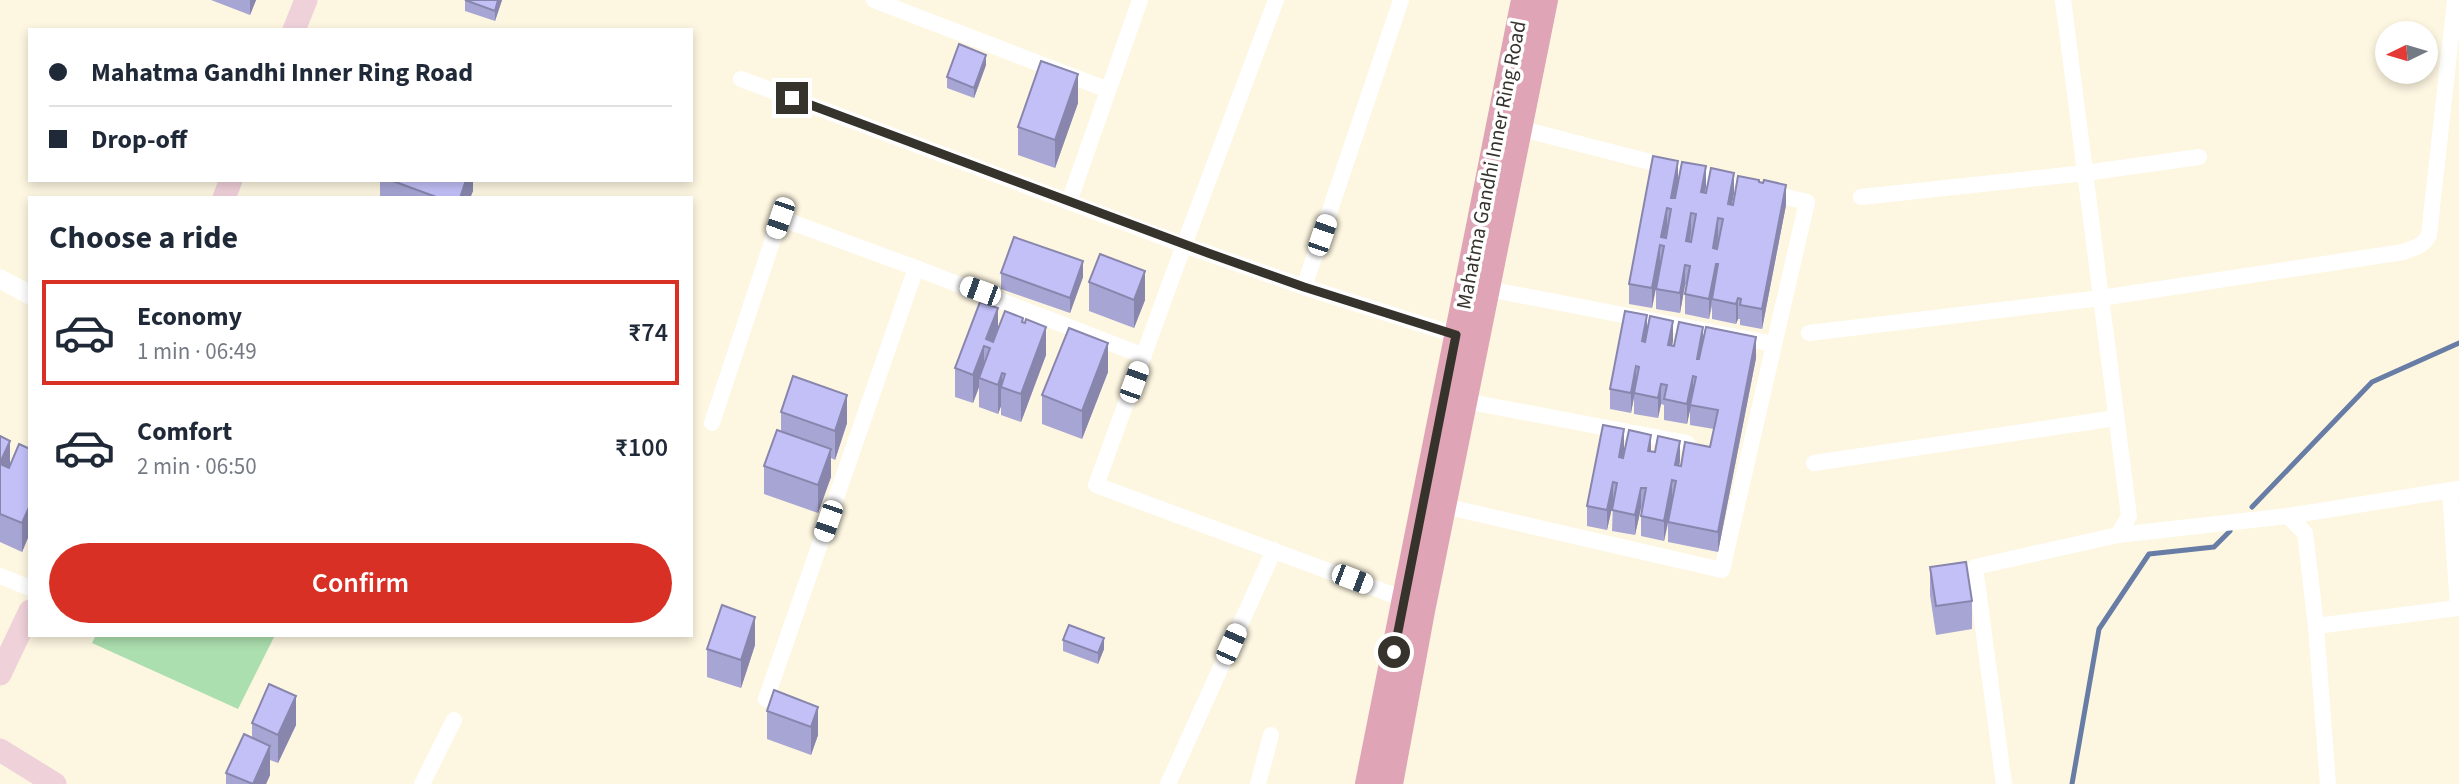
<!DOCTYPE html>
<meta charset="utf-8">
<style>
body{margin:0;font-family:"Source Sans 3",sans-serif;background:#f2f2f3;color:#1f2937;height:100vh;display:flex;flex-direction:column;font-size:26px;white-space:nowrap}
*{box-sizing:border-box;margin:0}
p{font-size:23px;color:#747a83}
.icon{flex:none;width:38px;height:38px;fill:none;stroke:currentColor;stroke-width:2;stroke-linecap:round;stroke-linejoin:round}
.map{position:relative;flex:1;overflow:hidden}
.panel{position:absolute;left:28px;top:196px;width:665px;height:441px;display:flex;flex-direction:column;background:#fff;border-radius:0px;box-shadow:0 4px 10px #0003}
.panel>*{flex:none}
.hud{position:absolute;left:28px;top:28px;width:665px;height:154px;border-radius:0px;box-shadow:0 4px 10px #0003;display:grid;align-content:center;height:154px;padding:0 21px;background:#fff}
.needle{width:46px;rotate:265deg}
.tools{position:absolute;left:2375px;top:21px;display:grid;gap:14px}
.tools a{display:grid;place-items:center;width:63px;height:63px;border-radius:50%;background:#fff;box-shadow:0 4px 10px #0003;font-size:35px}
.end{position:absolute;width:32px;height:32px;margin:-16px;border:9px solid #35332b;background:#fff;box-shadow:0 0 0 4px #fff}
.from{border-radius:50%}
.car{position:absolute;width:21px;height:42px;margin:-21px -10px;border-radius:9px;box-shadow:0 0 5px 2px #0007;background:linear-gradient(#fff 24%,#345 0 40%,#fff 0 76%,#345 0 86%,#fff 0)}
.hud b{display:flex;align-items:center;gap:24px;height:66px;font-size:26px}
.hud b+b{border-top:2px solid #e0e1e3}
.hud i{width:18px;height:18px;background:#1f2937}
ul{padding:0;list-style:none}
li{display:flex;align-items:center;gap:21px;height:105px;margin:0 14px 10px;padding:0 7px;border:4px solid transparent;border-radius:0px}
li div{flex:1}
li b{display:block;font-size:26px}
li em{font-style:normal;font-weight:600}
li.selected{border-color:#d93025}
li>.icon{width:63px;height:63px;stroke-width:1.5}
h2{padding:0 21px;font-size:32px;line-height:84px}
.button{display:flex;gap:14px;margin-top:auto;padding:14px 21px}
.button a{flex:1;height:80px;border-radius:42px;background:#d93025;color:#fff;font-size:28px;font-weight:600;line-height:80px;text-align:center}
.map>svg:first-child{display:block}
.green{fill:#acdfaf}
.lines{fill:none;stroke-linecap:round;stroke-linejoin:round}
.stream{stroke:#677da5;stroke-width:5}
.minor{stroke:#fff;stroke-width:16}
.tertiary{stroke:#fff;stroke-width:19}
.secondary{stroke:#efd1da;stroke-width:23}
.primary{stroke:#dfa4b5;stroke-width:26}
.wall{fill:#a7a5d4}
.shaded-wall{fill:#8886ad}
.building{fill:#c2c0f7;stroke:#8886ad;stroke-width:2;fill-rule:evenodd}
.route{stroke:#35332b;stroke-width:9}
.labels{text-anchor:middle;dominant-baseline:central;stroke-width:7;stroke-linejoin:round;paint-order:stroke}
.street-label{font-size:21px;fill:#35332b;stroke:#fff}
</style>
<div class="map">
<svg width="2459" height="784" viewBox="0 0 2459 784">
<rect width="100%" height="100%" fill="#fdf6e1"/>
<polygon class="green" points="96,635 275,635 238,709 92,643"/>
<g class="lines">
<g class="stream">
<polyline points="2252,507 2372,382 2459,343"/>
<polyline points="2072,784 2099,629 2149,554 2214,547 2230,531"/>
</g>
<g class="minor">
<polyline points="874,0 1108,90"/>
<polyline points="741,79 1184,245 1276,0"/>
<polyline points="1518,128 1728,182"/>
<polyline points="1861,197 2085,173 2199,157"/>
<polyline points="1069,202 1140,0"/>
<polyline points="1304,287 1401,0"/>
<polyline points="1488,289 1774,344"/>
<path d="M 1809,333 L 2101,298 L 2403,252 C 2414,248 2424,246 2429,235 L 2455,0"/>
<polyline points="1465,401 1687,443"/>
<polyline points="712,423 780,218 916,268"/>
<polyline points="1814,463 2116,418"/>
<polyline points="1444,506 1722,570 1807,202 1766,192"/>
<polyline points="2288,516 2458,489"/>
<polyline points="2118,535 2288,516 2305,533 2316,626 2458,608 2450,491"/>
<polyline points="0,576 30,588"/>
<polyline points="1404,599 1096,485 1184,245 1304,287 1456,335"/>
<polyline points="2316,626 2328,784"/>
<polyline points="766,699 916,268 1144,356"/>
<polyline points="422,784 454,720"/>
<polyline points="1168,784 1274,550"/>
<polyline points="1258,784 1271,735"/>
<polyline points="2004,784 1975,567 2118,535 2129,516 2063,0"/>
</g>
<polyline class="tertiary" points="0,279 30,295"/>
<g class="secondary">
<polyline points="294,30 306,0"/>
<polyline points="224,198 231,180"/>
<polyline points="0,674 30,611"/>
<polyline points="0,750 55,784"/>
</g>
<g class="primary">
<polyline points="1368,784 1524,0"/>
<polyline points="1390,784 1422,611 1545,0"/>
</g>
</g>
<g class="wall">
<polygon points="211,0 256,0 250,15"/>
<polygon points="465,0 502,0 495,21 465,11"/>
<polygon points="986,65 974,98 947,88 947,77"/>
<polygon points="1078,103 1055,168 1018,155 1018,127"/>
<polygon points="1678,179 1706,187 1705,193 1734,193 1732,205 1759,182 1786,205 1762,329 1740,325 1740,319 1738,319 1736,324 1712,319 1712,306 1709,319 1685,314 1685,294 1687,285 1685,285 1680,313 1656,309 1656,289 1652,308 1629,304 1629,284"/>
<polygon points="380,180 473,180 473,191 470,198 380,198"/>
<polygon points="1001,273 1083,277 1070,313 1001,289"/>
<polygon points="1089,282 1145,300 1134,328 1089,311"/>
<polygon points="1023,323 1046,355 1021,422 1001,415 1001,406 998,414 979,407 979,387 973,403 955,397 955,368 998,330"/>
<polygon points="1647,334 1673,341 1672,345 1674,346 1703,340 1756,358 1718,552 1668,542 1668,524 1664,541 1641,536 1641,516 1642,508 1641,508 1635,535 1612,531 1613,503 1607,530 1587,526 1587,506 1624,450 1651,451 1680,461 1679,465 1681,466 1710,447 1714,429 1690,425 1690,409 1687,424 1664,420 1664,405 1661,404 1658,418 1634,414 1634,396 1631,413 1610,409 1610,389"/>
<polygon points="1108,372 1082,439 1042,424 1042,395"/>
<polygon points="781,412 847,423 835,460 831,458 831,477 818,513 764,494 764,466 781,431"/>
<polygon points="0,436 10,465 30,449 30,533 22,552 0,542"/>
<polygon points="1930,567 1972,601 1972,629 1936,635 1930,595"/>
<polygon points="1063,640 1104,649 1098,664 1063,651"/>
<polygon points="755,645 741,688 707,677 707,649"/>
<polygon points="818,707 818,735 811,755 767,739 767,711"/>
<polygon points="252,723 296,725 278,763 270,760 270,775 266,784 226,784 226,773 252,738"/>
</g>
<g class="shaded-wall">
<polygon points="250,0 256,0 250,15"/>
<polygon points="498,0 502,0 495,21 495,11"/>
<polygon points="986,55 986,65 974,98 974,88"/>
<polygon points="1078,74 1078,103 1055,168 1055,140"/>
<polygon points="1678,161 1678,181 1671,218 1671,198"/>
<polygon points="1706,166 1706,187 1701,212 1701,192"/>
<polygon points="1734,173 1734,193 1728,225 1728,204"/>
<polygon points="466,180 473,180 473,191 470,198 460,198"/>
<polygon points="1786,185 1786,205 1762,329 1762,309"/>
<polygon points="1667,208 1667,228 1663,246 1661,237"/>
<polygon points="1691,213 1691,233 1686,261 1686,241"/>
<polygon points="1718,218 1718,238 1713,269 1713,248"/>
<polygon points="1660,245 1660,265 1652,308 1652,288"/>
<polygon points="1083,261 1083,277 1070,313 1070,298"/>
<polygon points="1716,264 1716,284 1712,299 1709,319 1709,299"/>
<polygon points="1685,265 1685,285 1680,313 1680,293"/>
<polygon points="1145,271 1145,300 1134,328 1134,300"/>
<polygon points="1738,298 1738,319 1736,324 1736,304"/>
<polygon points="998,308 998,336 990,348 986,339"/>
<polygon points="1647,315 1647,336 1642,361 1642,341"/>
<polygon points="1673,321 1673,341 1668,365 1668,345"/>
<polygon points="1046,327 1046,355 1021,422 1021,394"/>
<polygon points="1703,327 1703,347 1697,379 1697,359"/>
<polygon points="1756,337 1756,358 1718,552 1718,532"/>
<polygon points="1108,343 1108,372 1082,439 1082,411"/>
<polygon points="984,346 984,374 979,378 979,387 973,403 973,375"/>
<polygon points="1636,366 1636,387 1631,413 1631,393"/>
<polygon points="1002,373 1002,387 1001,387 1001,406 998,414 998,385"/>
<polygon points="1693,376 1693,397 1687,424 1687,404"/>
<polygon points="1661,384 1661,404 1658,418 1658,398"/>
<polygon points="847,395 847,423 835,460 835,431"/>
<polygon points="1624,429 1624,450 1619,477 1619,457"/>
<polygon points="1651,435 1651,455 1648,451"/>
<polygon points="10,441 10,469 1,490 0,463"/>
<polygon points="1680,441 1680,461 1676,481 1675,465"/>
<polygon points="831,449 831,477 818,513 818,485"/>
<polygon points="1672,480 1672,501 1664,541 1664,521"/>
<polygon points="1613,482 1613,503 1607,530 1607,510"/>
<polygon points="1641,488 1641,508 1635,535 1635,515"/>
<polygon points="30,505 30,533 22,552 22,523"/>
<polygon points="755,617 755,645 741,688 741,660"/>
<polygon points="1104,638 1104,649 1098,664 1098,653"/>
<polygon points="296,696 296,725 278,763 278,735"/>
<polygon points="818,707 818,735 811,755 811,727"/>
<polygon points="270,746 270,775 266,784 253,784"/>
</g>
<g class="building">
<polygon points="465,0 498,0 495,11"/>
<polygon points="959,44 986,55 974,88 947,77"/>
<polygon points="1041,61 1078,74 1055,140 1018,127"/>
<path d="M 1653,156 L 1678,161 L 1671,198 L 1675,198 L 1682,162 L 1706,166 L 1701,192 L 1706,193 L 1711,168 L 1734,173 L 1728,204 L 1733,205 L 1738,176 L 1759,180 L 1759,182 L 1763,183 L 1764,180 L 1786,185 L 1762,309 L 1740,305 L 1741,299 L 1738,298 L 1736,304 L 1712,299 L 1718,264 L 1716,264 L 1709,299 L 1685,294 L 1690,266 L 1685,265 L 1680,293 L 1656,289 L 1664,246 L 1660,245 L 1652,288 L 1629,284 ZM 1667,208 L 1671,209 L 1666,238 L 1661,237 ZM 1691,213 L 1696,214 L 1691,242 L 1686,241 ZM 1718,218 L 1723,219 L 1717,249 L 1713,248 Z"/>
<polygon points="390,180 466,180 460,198 439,198"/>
<polygon points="1014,237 1083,261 1070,298 1001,273"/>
<polygon points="1100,254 1145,271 1134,300 1089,282"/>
<polygon points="980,302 998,308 986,339 993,342 1005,311 1023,318 1022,322 1025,323 1026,319 1046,327 1021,394 1001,387 1005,374 1002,373 998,385 979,378 990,348 984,346 973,375 955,368"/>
<polygon points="1625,311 1647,315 1642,341 1645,342 1650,316 1673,321 1668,345 1674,346 1679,322 1703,327 1697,359 1699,359 1706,327 1756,337 1718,532 1668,522 1676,481 1672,480 1664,521 1641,516 1646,488 1641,488 1635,515 1612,510 1617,483 1613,482 1607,510 1587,506 1603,425 1624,429 1619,457 1623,458 1629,430 1651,435 1648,451 1655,452 1658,436 1680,441 1675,465 1681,466 1685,442 1710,447 1718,410 1690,405 1696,377 1693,376 1687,404 1664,399 1667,385 1661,384 1658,398 1634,393 1639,367 1636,366 1631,393 1610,389"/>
<polygon points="1069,328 1108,343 1082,411 1042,395"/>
<polygon points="793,376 847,395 835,431 781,412"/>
<polygon points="777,430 831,449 818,485 764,466"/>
<polygon points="0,436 10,441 0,463"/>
<polygon points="19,444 30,449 30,505 22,523 0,514 0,464 9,468"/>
<polygon points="1966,562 1972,601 1936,606 1930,567"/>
<polygon points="722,605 755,617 741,660 707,649"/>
<polygon points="1069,625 1104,638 1098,653 1063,640"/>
<polygon points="269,684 296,696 278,735 252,723"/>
<polygon points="774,690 818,707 811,727 767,711"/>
<polygon points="244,734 270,746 253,784 226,773"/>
</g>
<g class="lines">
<polyline class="route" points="792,98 1208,253 1304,287 1456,335 1394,652"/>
</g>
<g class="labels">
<g class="street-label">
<text transform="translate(1491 165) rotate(-79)">Mahatma Gandhi Inner Ring Road</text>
</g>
</g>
</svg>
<div class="tools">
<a><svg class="needle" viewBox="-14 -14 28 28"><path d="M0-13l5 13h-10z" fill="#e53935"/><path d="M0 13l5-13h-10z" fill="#747a83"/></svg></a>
</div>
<i class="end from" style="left:1394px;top:652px"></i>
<i class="end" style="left:792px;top:98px"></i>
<i class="car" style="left:780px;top:218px;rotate:199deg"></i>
<i class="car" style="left:1322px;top:235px;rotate:19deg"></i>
<i class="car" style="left:980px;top:291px;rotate:290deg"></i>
<i class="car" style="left:1134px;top:382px;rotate:20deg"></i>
<i class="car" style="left:828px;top:521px;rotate:199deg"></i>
<i class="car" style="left:1352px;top:579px;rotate:111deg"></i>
<i class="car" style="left:1231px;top:644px;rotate:24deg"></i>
<div class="hud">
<b><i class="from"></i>Mahatma Gandhi Inner Ring Road</b>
<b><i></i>Drop-off</b>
</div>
<section class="panel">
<h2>Choose a ride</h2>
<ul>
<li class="selected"><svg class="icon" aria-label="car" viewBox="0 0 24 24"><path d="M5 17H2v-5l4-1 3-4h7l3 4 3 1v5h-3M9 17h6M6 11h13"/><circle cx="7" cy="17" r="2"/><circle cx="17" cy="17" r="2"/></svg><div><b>Economy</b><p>1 min · 06:49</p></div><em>₹74</em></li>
<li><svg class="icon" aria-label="car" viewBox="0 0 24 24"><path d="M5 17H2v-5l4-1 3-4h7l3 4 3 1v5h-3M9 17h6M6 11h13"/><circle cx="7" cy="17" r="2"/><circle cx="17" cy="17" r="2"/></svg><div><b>Comfort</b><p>2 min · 06:50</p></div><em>₹100</em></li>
</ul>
<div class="button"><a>Confirm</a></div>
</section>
</div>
